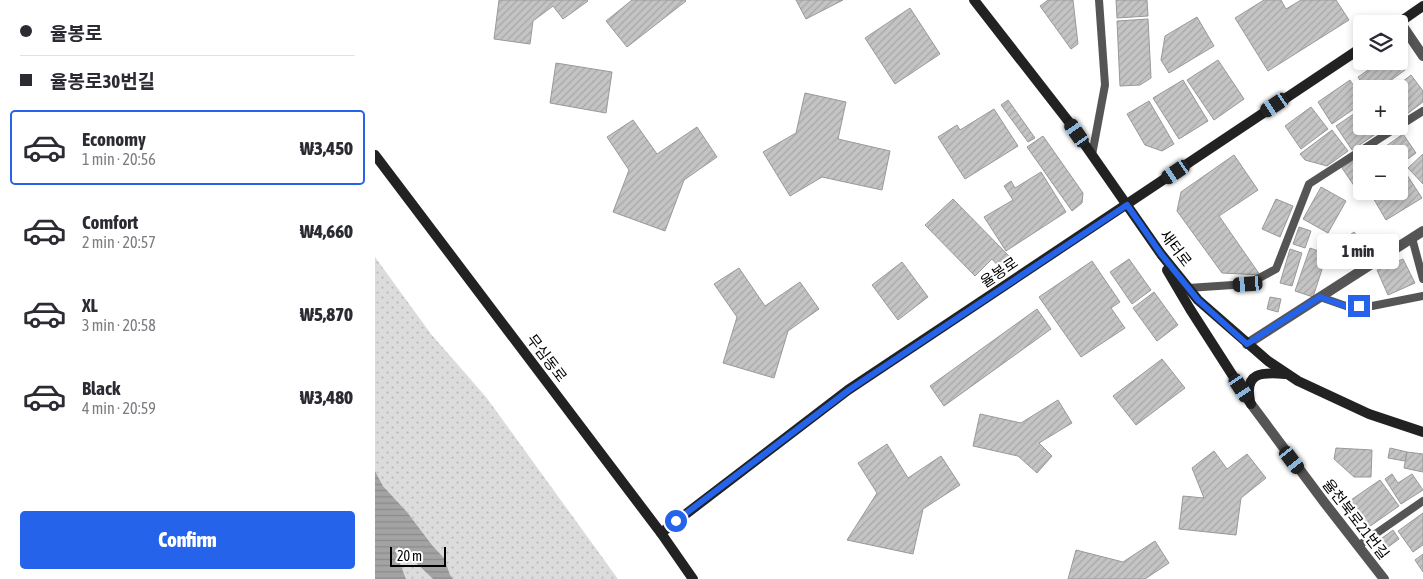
<!DOCTYPE html>
<meta charset="utf-8">
<style>
body{margin:0;font-family:"Asap Condensed","Noto Sans KR",sans-serif;background:#f2f2f3;color:#2b2b33;height:100vh;display:flex;flex-direction:column;font-size:19px;white-space:nowrap}
*{box-sizing:border-box;margin:0}
p{font-size:16px;color:#7c7c81}
.icon{flex:none;width:28px;height:28px;fill:none;stroke:currentColor;stroke-width:2;stroke-linecap:round;stroke-linejoin:round}
.map{position:relative;flex:1;overflow:hidden}
.panel{display:flex;flex-direction:column;background:#fff;width:375px}
.panel>*{flex:none}
.banner{display:grid;align-content:center;height:110px;padding:0 20px;background:#fff}
.fabs{position:absolute;left:978px;top:15px;display:grid;gap:10px}
.fabs a{display:grid;place-items:center;width:55px;height:55px;border-radius:5px;background:#fff;box-shadow:0 2px 8px #0003;font-size:25px}
.scale{position:absolute;left:15px;bottom:12px;width:56px;box-sizing:border-box;padding-left:5px;border:2px solid #000;border-top:0;font-size:14px;line-height:18px;white-space:nowrap;color:#000;-webkit-text-stroke:4px #fff;paint-order:stroke}
.end{position:absolute;width:22px;height:22px;margin:-11px;border:6px solid #2563eb;background:#fff;box-shadow:0 0 0 2px #fff}
.from{border-radius:50%}
.bubble{position:absolute;height:35px;border-radius:5px;background:#fff;box-shadow:0 2px 8px #0003;font-size:16px;font-weight:800;line-height:35px;text-align:center}
.car{position:absolute;width:15px;height:30px;margin:-15px -8px;border-radius:6px;box-shadow:0 0 4px 1px #0007;background:linear-gradient(#222 24%,#8ab4d8 0 40%,#222 0 76%,#8ab4d8 0 86%,#222 0)}
.banner b{display:flex;align-items:center;gap:18px;height:48px;font-size:19px}
.banner b+b{border-top:1px solid #e1e1e2}
.banner i{width:12px;height:12px;background:#2b2b33}
ul{padding:0;list-style:none}
li{display:flex;align-items:center;gap:15px;height:75px;margin:0 10px 8px;padding:0 10px;border:2px solid transparent;border-radius:5px}
li div{flex:1}
li b{display:block;font-size:19px}
li em{font-style:normal;font-weight:800}
li.on{border-color:#2563eb}
li>.icon{width:45px;height:45px;stroke-width:1.5}
.cta{display:flex;gap:10px;margin-top:auto;padding:10px 20px}
.cta a{flex:1;height:58px;border-radius:5px;background:#2563eb;color:#fff;font-size:20px;font-weight:800;line-height:58px;text-align:center}
main{display:flex;flex:1;min-height:0}
.map>svg:first-child{display:block}
.grass{fill:url(#grass-dots)}
.water{fill:url(#water-rules)}
.building{fill:url(#building-hatch);stroke:#999}
.lines{fill:none;stroke-linecap:round;stroke-linejoin:round}
.lane{stroke:#555;stroke-width:8}
.street{stroke:#555;stroke-width:10}
.secondary{stroke:#222;stroke-width:10}
.route{stroke:#2563eb;stroke-width:6}
.labels{text-anchor:middle;dominant-baseline:central;stroke-width:4.5;stroke-linejoin:round;paint-order:stroke}
.street-label{font-size:15px;fill:#000;stroke:#fff}
</style>
<main>
<section class="panel">
<div class="banner">
<b><i class="from"></i>율봉로</b>
<b><i></i>율봉로30번길</b>
</div>
<ul>
<li class="on"><svg class="icon" aria-label="car" viewBox="0 0 24 24"><path d="M5 17H2v-5l4-1 3-4h7l3 4 3 1v5h-3M9 17h6M6 11h13"/><circle cx="7" cy="17" r="2"/><circle cx="17" cy="17" r="2"/></svg><div><b>Economy</b><p>1 min · 20:56</p></div><em>₩3,450</em></li>
<li><svg class="icon" aria-label="car" viewBox="0 0 24 24"><path d="M5 17H2v-5l4-1 3-4h7l3 4 3 1v5h-3M9 17h6M6 11h13"/><circle cx="7" cy="17" r="2"/><circle cx="17" cy="17" r="2"/></svg><div><b>Comfort</b><p>2 min · 20:57</p></div><em>₩4,660</em></li>
<li><svg class="icon" aria-label="car" viewBox="0 0 24 24"><path d="M5 17H2v-5l4-1 3-4h7l3 4 3 1v5h-3M9 17h6M6 11h13"/><circle cx="7" cy="17" r="2"/><circle cx="17" cy="17" r="2"/></svg><div><b>XL</b><p>3 min · 20:58</p></div><em>₩5,870</em></li>
<li><svg class="icon" aria-label="car" viewBox="0 0 24 24"><path d="M5 17H2v-5l4-1 3-4h7l3 4 3 1v5h-3M9 17h6M6 11h13"/><circle cx="7" cy="17" r="2"/><circle cx="17" cy="17" r="2"/></svg><div><b>Black</b><p>4 min · 20:59</p></div><em>₩3,480</em></li>
</ul>
<div class="cta"><a>Confirm</a></div>
</section>
<div class="map">
<svg width="1048" height="579" viewBox="0 0 1048 579">
<defs>
<pattern id="grass-dots" width="8" height="8" patternUnits="userSpaceOnUse" patternTransform="scale(1.25)"><rect width="8" height="8" fill="#dcdcdc"/><path d="M2 2h.1M6 6h.1" fill="none" stroke="#bbb" stroke-width="1.8" stroke-linecap="round"/></pattern>
<pattern id="water-rules" width="6" height="5" patternUnits="userSpaceOnUse" patternTransform="scale(1.25)"><rect width="6" height="5" fill="#a3a3a3"/><path d="M0 2.5h6" fill="none" stroke="#8b8b8b"/></pattern>
<pattern id="building-hatch" width="6" height="6" patternUnits="userSpaceOnUse" patternTransform="scale(1.25)"><rect width="6" height="6" fill="#c4c4c4"/><path d="M-1 1l2-2M0 6l6-6M5 7l2-2" fill="none" stroke="#a7a7a7"/></pattern>
</defs>
<rect width="100%" height="100%" fill="#fff"/>
<g class="grass">
<polygon points="0,257 56,334 111,397 243,579 78,579 75,576 69,558 57,545 32,512 8,486 0,471"/>
<polygon points="24,547 58,579 31,579 20,550"/>
</g>
<polygon class="water" points="0,471 8,486 32,512 57,545 69,558 75,575 78,579 58,579 24,547 20,550 31,579 0,579"/>
<g class="building">
<polygon points="124,0 212,0 213,1 188,19 178,6 158,21 155,44 119,39"/>
<polygon points="257,0 310,0 311,1 252,47 231,21"/>
<polygon points="421,0 468,0 431,19"/>
<polygon points="673,0 698,0 703,44 696,49 665,6"/>
<polygon points="741,0 772,0 773,16 742,18"/>
<polygon points="889,0 906,0 911,9 926,0 961,0 974,20 893,71 860,18"/>
<polygon points="535,8 565,54 520,84 490,38"/>
<polygon points="822,17 839,46 794,73 786,60 790,36"/>
<polygon points="773,19 776,78 765,85 745,86 742,21"/>
<polygon points="843,60 869,99 839,120 812,80"/>
<polygon points="1006,61 1024,61 1030,70 1004,89 990,89 983,77"/>
<polygon points="181,63 237,72 231,113 175,103"/>
<polygon points="1036,75 1048,91 1048,102 1024,120 1024,89 1018,89"/>
<polygon points="808,80 833,121 804,139 778,98"/>
<polygon points="975,80 986,97 986,104 957,124 943,102"/>
<polygon points="430,93 471,102 463,139 515,151 507,190 447,177 415,196 388,152 421,133"/>
<polygon points="633,100 660,138 653,142 626,105"/>
<polygon points="774,101 799,144 787,151 770,145 752,114"/>
<polygon points="936,107 953,129 926,149 910,126"/>
<polygon points="619,109 643,146 590,179 563,137 582,125 585,130"/>
<polygon points="986,109 986,126 1006,126 1008,129 977,150 961,126"/>
<polygon points="258,120 282,154 322,127 342,157 309,180 290,231 238,212 254,170 232,137"/>
<polygon points="957,130 973,151 952,166 930,160 925,154"/>
<polygon points="1028,134 1041,153 1024,165 1024,154 1000,154"/>
<polygon points="668,136 708,193 707,203 697,211 652,147"/>
<polygon points="1048,154 1048,184 1033,168"/>
<polygon points="859,155 883,190 844,216 885,275 847,273 802,211 806,192"/>
<polygon points="986,155 986,187 982,190 967,168"/>
<polygon points="666,172 691,212 631,251 609,217 638,200 629,186 636,181 640,188"/>
<polygon points="1032,175 1047,198 1011,220 997,196 1004,191 1024,191 1024,180"/>
<polygon points="946,187 971,201 953,233 928,219"/>
<polygon points="578,199 635,257 624,267 617,259 600,276 550,225"/>
<polygon points="901,199 918,206 905,237 887,229"/>
<polygon points="924,227 936,231 930,248 918,244"/>
<polygon points="979,232 993,250 968,269 954,250"/>
<polygon points="935,248 952,254 938,297 920,291"/>
<polygon points="915,249 927,253 917,286 905,283"/>
<polygon points="754,259 776,290 757,304 735,272"/>
<polygon points="1028,259 1040,283 1013,295 1002,270"/>
<polygon points="717,261 745,302 736,308 750,328 706,357 664,297"/>
<polygon points="527,262 553,297 523,320 497,285"/>
<polygon points="364,268 390,306 425,282 444,309 413,331 399,378 348,363 362,317 339,284"/>
<polygon points="779,292 803,325 782,341 758,308"/>
<polygon points="895,297 906,299 903,312 892,309"/>
<polygon points="662,309 676,329 569,406 555,386"/>
<polygon points="787,359 810,388 761,425 738,396"/>
<polygon points="683,400 697,423 664,443 677,456 662,473 643,456 598,446 605,414 646,423"/>
<polygon points="512,444 533,478 566,456 585,485 548,509 538,554 472,540 502,493 483,463"/>
<polygon points="961,448 997,450 996,477 979,477 959,459"/>
<polygon points="1015,448 1032,452 1030,461 1013,458"/>
<polygon points="839,451 852,469 872,454 891,478 866,498 861,535 804,529 808,496 829,498 817,468"/>
<polygon points="1032,452 1048,454 1048,472 1029,468"/>
<polygon points="1017,474 1023,483 1037,474 1048,490 1026,504 1010,479"/>
<polygon points="1005,480 1024,506 991,529 973,502"/>
<polygon points="1048,513 1048,545 1038,552 1023,531"/>
<polygon points="1018,530 1024,539 1009,550 1003,541"/>
<polygon points="780,541 794,563 770,579 693,579 701,550 748,562"/>
<polygon points="1048,554 1048,572 1040,560"/>
</g>
<g class="lines">
<g class="lane">
<polyline points="1024,126 1048,111"/>
<polyline points="717,155 730,85 724,0"/>
<polyline points="1037,238 1048,279"/>
<polyline points="813,288 873,284 901,269 934,184 1024,126"/>
<polyline points="945,297 971,306 997,306 1048,296"/>
<polyline points="983,546 1048,501"/>
</g>
<g class="street">
<polyline points="1025,22 1048,56"/>
<polyline points="872,344 1048,231"/>
<polyline points="876,404 949,502 1009,579"/>
</g>
<g class="secondary">
<polyline points="599,0 694,122 786,254 823,300 893,361 923,381 994,414 1048,432"/>
<polyline points="1022,24 1048,6"/>
<polyline points="0,155 286,533 318,579"/>
<polyline points="792,270 815,309 876,404"/>
<path d="M 875,401 C 869,372 887,372 910,374"/>
<polyline points="286,533 473,390 986,48"/>
</g>
</g>
<g class="lines">
<polyline class="route" points="301,521 474,390 752,205 786,254 823,300 872,344 945,297 970,306 984,306"/>
</g>
<g class="labels">
<g class="street-label">
<text transform="translate(801 248) rotate(53)">새터로</text>
<text transform="translate(624 272) rotate(-34)">율봉로</text>
<text transform="translate(172 358) rotate(53)">무심동로</text>
<text transform="translate(981 519) rotate(52)">율천북로21번길</text>
</g>
</g>
</svg>
<div class="fabs">
<a><svg class="icon" aria-label="layers" viewBox="0 0 24 24"><path d="M12 4l9 5-9 5-9-5zM3 14l9 5 9-5"/></svg></a>
<a>+</a>
<a>−</a>
</div>
<div class="scale">20 m</div>
<i class="end from" style="left:301px;top:521px"></i>
<i class="end" style="left:984px;top:306px"></i>
<div class="bubble" style="left:942px;top:234px;width:82px">1 min</div>
<i class="car" style="left:900px;top:105px;rotate:236deg"></i>
<i class="car" style="left:702px;top:133px;rotate:325deg"></i>
<i class="car" style="left:801px;top:172px;rotate:236deg"></i>
<i class="car" style="left:873px;top:284px;rotate:266deg"></i>
<i class="car" style="left:866px;top:388px;rotate:147deg"></i>
<i class="car" style="left:917px;top:460px;rotate:143deg"></i>
</div>
</main>
